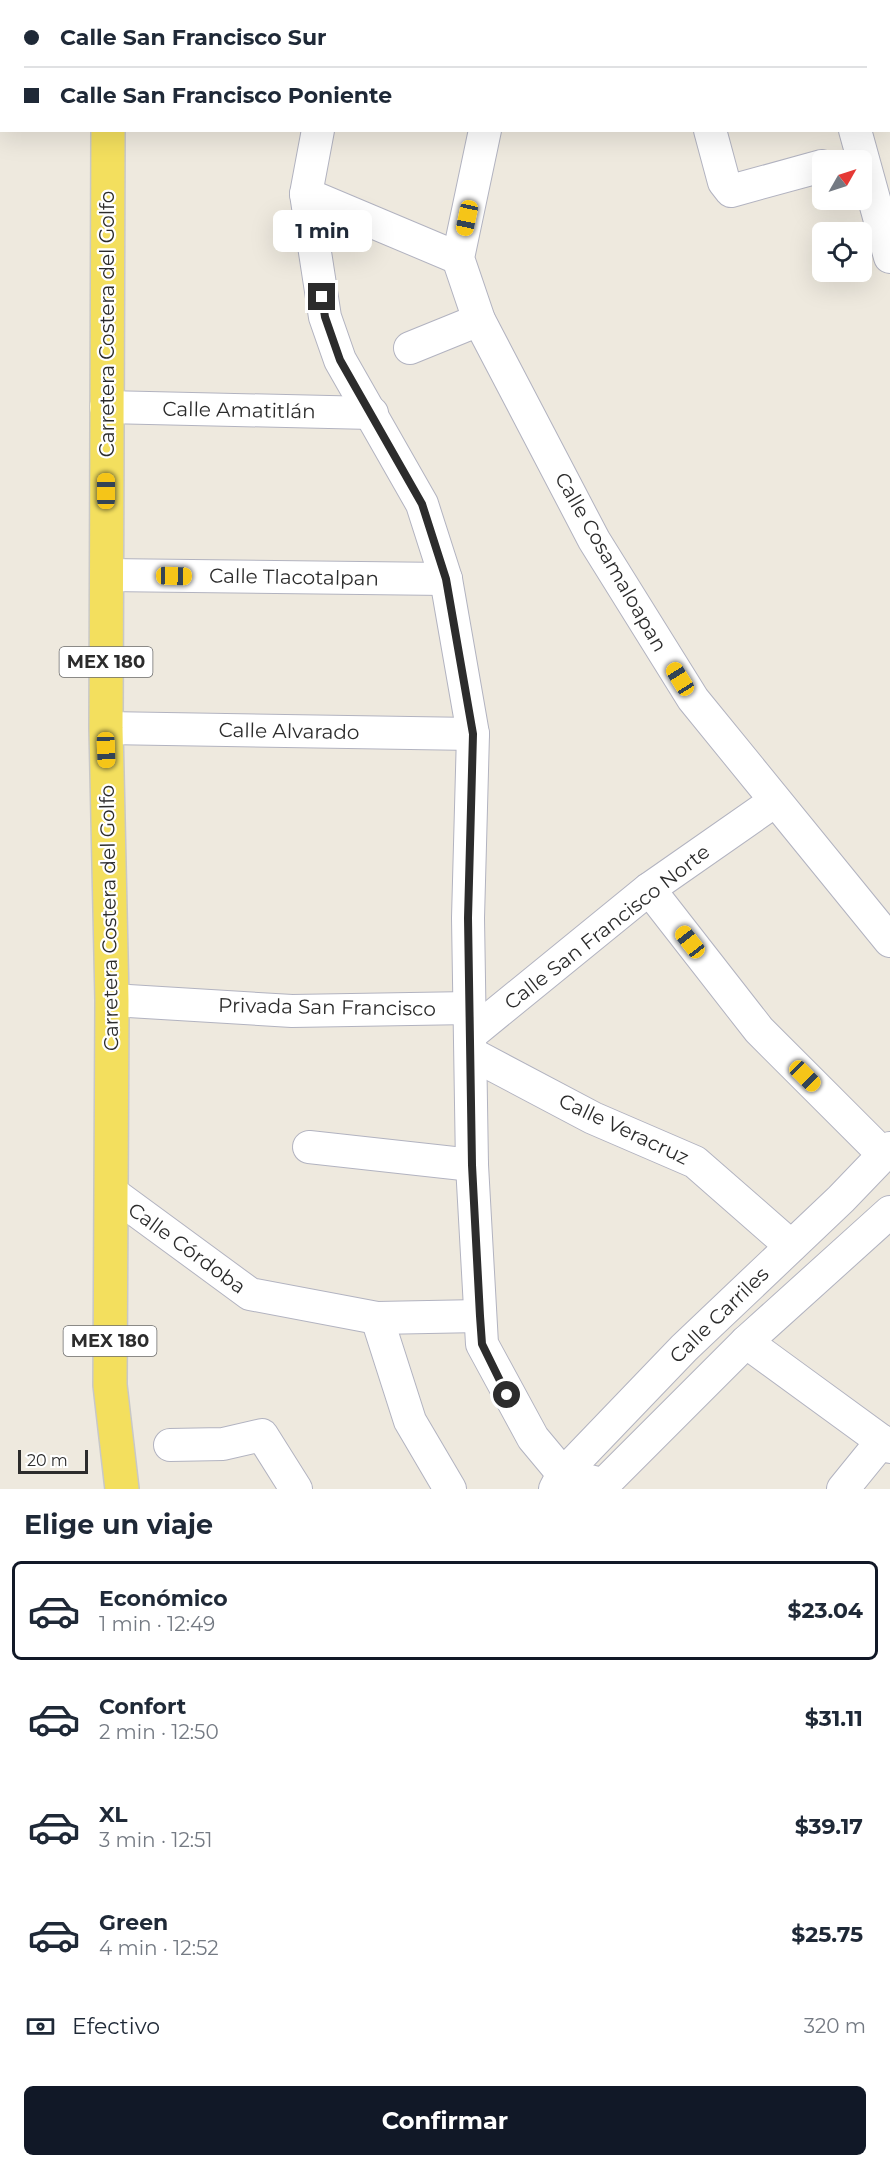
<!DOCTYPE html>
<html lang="es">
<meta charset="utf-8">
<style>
body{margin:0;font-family:Montserrat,sans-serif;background:#f2f2f3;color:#1f2937;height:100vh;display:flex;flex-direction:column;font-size:22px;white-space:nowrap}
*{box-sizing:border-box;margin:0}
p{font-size:20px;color:#747a83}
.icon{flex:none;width:33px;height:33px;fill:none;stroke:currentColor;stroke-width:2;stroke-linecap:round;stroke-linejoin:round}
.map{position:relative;height:1489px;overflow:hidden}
.panel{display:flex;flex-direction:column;background:#fff;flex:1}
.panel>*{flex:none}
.hud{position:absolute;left:0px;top:0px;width:891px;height:132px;box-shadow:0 6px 24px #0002;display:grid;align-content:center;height:132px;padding:0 24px;background:#fff}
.needle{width:39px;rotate:51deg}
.buttons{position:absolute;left:812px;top:150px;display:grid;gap:12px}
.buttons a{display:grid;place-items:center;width:60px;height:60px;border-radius:9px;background:#fff;box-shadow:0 6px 24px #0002;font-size:30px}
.scale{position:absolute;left:18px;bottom:15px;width:70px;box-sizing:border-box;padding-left:6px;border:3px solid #2c2c2c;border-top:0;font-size:16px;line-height:21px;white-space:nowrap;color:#2c2c2c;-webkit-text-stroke:4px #fff;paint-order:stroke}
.end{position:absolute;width:27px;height:27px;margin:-14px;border:8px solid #2c2c2c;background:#fff;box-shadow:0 0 0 3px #fff}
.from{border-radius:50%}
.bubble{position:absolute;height:42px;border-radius:9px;background:#fff;box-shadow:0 6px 24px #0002;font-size:20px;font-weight:700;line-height:42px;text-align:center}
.car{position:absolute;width:18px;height:36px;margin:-18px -9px;border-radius:8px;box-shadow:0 0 4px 2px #0007;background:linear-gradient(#f5c518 24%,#345 0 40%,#f5c518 0 76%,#345 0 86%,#f5c518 0)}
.hud b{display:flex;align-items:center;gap:21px;height:57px;font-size:22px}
.hud b+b{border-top:2px solid #e0e1e3}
.hud i{width:15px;height:15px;background:#1f2937}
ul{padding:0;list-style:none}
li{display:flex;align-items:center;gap:18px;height:99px;margin:0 12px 9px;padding:0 12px;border:3px solid transparent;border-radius:9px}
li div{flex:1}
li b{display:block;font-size:22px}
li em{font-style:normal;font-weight:700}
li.current{border-color:#111827}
li>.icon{width:54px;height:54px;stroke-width:1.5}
h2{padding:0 24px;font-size:27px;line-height:72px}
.pay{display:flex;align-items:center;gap:15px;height:66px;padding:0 24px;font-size:22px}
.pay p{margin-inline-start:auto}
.cta{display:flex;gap:12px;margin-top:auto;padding:12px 24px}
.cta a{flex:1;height:69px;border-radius:9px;background:#111827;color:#fff;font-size:24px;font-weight:700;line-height:69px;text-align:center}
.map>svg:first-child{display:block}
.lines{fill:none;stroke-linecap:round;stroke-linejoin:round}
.minor-casing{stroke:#b2b3c0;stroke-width:34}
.major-casing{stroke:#c8c8c8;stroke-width:36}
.minor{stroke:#fff;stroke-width:32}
.major{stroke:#f3df5e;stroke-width:33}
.route{stroke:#2c2c2c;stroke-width:8}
.labels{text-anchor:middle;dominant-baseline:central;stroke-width:4.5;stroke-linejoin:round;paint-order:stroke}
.shield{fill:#fff;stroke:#6b6b6b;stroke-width:1.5}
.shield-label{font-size:18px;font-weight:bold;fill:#2c2c2c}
.street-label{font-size:20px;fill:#2c2c2c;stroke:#fff}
</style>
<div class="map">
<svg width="890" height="1489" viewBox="0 0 890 1489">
<rect width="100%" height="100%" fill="#eee9de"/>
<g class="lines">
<defs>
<g id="minor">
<polyline points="675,0 675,2"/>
<polyline points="820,0 820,2"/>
<polyline points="345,2 345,0"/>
<polyline points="513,2 513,0"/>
<polyline points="318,130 306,194 325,317 340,360 422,504 446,579 473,734 468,918 472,1165 482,1344 533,1438 563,1474 601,1484"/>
<polyline points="485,130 458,258 479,320 594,540 693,699 890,941"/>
<polyline points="710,130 724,182 731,191 822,166"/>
<polyline points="855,130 890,257"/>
<polyline points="306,194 458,258"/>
<polyline points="410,348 479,320"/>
<polyline points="106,407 372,413"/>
<polyline points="106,575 446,579"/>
<polyline points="106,728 473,734"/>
<polyline points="649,889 759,1030 883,1154"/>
<polyline points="112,1000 292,1011 470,1008"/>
<polyline points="471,1034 649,889 775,801"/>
<polyline points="472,1054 593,1118 695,1162 791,1246"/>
<polyline points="309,1147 472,1165"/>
<polyline points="111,1192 250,1294 377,1318 480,1316"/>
<polyline points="377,1318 410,1421 450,1489"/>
<polyline points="746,1342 890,1447"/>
<polyline points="170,1445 223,1444 262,1435 296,1489"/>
<polyline points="555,1489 563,1474 684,1348 841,1199 890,1148"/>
<polyline points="599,1489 746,1342 890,1212"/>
<polyline points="843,1489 882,1441"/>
</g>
<g id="major">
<polyline points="108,2 108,0"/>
<polyline points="108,130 106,728 112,1000 110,1385 122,1489"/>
</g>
</defs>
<use href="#minor" class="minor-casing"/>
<use href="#major" class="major-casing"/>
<use href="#minor" class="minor"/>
<use href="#major" class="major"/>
</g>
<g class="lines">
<polyline class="route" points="322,297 325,317 340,360 422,504 446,579 473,734 468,918 472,1165 480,1316 482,1344 507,1395"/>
</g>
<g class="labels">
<g class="shield">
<rect x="59.5" y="647" width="93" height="30" rx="4.5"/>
<rect x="63.5" y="1326" width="93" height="30" rx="4.5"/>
</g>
<g class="shield-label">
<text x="106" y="662">MEX 180</text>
<text x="110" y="1341">MEX 180</text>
</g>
<g class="street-label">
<text transform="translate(107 324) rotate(-90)">Carretera Costera del Golfo</text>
<text transform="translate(239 410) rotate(1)">Calle Amatitlán</text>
<text transform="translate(611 562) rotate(60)">Calle Cosamaloapan</text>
<text transform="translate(294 577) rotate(1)">Calle Tlacotalpan</text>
<text transform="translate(289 731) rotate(1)">Calle Alvarado</text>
<text transform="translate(109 918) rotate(-91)">Carretera Costera del Golfo</text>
<text transform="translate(607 927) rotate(-38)">Calle San Francisco Norte</text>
<text transform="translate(327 1007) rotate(1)">Privada San Francisco</text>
<text transform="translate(624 1129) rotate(25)">Calle Veracruz</text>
<text transform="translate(187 1248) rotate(36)">Calle Córdoba</text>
<text transform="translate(719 1315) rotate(-44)">Calle Carriles</text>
</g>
</g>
</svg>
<div class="buttons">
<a><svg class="needle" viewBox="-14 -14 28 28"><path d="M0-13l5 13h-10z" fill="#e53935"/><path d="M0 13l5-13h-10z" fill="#747a83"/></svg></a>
<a><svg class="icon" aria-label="locate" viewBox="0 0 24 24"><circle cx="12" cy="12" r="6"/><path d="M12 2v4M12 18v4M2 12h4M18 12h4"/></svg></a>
</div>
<div class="scale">20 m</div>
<i class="end from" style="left:507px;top:1395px"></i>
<i class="end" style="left:322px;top:297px"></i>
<div class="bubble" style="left:273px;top:210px;width:99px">1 min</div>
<i class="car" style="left:467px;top:218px;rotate:192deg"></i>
<i class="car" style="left:106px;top:491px;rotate:0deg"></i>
<i class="car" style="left:174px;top:576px;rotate:91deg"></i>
<i class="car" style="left:680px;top:679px;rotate:328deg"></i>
<i class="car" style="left:106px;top:750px;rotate:178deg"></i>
<i class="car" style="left:690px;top:942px;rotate:322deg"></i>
<i class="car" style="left:805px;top:1076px;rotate:135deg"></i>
<div class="hud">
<b><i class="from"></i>Calle San Francisco Sur</b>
<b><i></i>Calle San Francisco Poniente</b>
</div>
</div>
<section class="panel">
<h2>Elige un viaje</h2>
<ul>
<li class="current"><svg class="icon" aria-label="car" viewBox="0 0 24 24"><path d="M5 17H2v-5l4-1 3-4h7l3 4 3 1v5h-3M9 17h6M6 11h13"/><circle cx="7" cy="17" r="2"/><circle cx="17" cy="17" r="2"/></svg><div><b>Económico</b><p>1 min · 12:49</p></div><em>$23.04</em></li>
<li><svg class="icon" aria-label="car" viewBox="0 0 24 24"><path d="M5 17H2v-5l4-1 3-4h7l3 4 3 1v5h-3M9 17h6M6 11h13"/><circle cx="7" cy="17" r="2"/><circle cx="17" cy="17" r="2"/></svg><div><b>Confort</b><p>2 min · 12:50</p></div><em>$31.11</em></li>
<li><svg class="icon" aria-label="car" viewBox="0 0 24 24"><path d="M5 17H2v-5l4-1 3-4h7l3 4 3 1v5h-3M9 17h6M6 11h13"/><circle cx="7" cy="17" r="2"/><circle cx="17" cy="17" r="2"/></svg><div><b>XL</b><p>3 min · 12:51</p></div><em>$39.17</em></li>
<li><svg class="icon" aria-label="car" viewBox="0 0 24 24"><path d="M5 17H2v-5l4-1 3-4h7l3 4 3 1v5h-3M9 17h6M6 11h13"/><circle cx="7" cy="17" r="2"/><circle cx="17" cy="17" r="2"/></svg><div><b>Green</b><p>4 min · 12:52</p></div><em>$25.75</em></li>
</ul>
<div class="pay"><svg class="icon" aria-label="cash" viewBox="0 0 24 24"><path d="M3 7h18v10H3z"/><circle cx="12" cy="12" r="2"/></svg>Efectivo<p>320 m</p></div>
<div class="cta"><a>Confirmar</a></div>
</section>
